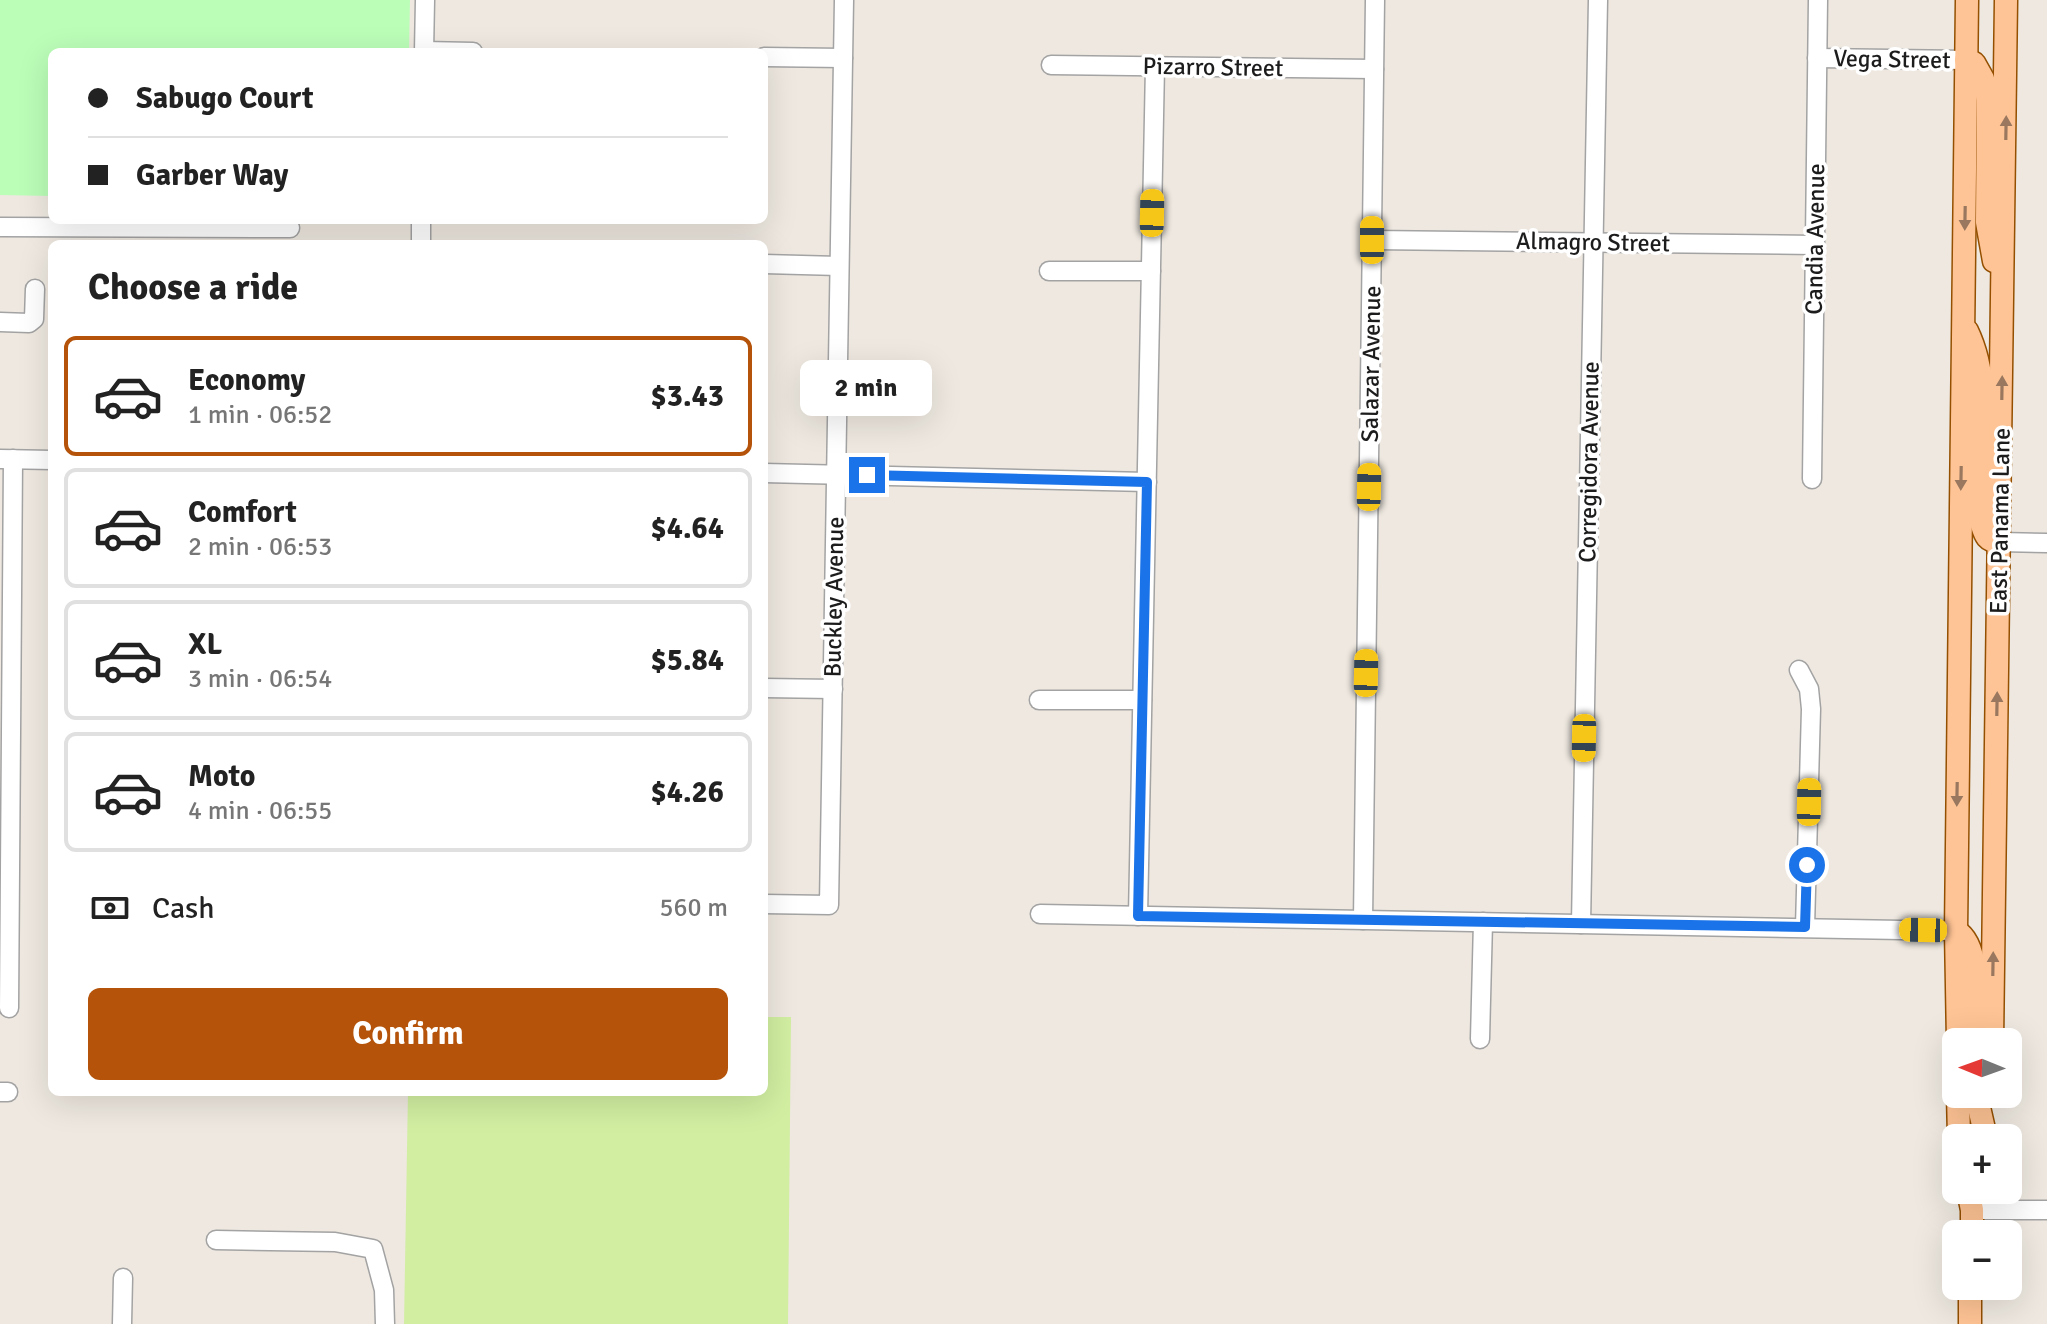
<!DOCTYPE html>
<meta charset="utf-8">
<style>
body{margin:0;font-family:Signika,sans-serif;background:#f2f2f2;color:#222;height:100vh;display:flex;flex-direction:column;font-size:30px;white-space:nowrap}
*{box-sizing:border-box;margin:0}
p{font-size:26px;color:#767676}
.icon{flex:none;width:44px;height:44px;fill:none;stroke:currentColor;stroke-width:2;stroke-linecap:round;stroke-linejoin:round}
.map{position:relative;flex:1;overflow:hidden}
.sheet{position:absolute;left:48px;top:240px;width:720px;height:856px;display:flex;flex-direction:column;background:#fff;border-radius:12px;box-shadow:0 8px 32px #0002}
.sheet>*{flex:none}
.hud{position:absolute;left:48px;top:48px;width:720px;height:176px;border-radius:12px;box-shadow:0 8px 32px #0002;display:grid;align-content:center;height:176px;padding:0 40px;background:#fff}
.needle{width:52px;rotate:271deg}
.controls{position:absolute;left:1942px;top:1028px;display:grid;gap:16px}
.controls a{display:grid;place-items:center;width:80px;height:80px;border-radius:12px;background:#fff;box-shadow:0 8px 32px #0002;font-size:40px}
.end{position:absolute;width:36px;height:36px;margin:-18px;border:10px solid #1a73e8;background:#fff;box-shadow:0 0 0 4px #fff}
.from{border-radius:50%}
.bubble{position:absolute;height:56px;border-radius:12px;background:#fff;box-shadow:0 8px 32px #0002;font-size:26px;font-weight:700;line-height:56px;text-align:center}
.car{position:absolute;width:24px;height:48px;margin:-24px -12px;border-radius:10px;box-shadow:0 0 6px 2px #0007;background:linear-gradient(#f5c518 24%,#345 0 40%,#f5c518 0 76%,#345 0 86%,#f5c518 0)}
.hud b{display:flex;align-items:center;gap:28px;height:76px;font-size:30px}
.hud b+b{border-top:2px solid #e0e0e0}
.hud i{width:20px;height:20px;background:#222}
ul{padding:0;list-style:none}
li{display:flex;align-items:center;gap:24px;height:120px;margin:0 16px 12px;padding:0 24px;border:4px solid #e0e0e0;border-radius:12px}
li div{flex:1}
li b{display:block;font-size:30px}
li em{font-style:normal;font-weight:700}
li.current{border-color:#b45309}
li>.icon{width:72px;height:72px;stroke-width:1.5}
h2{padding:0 40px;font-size:36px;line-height:96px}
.pay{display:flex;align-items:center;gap:20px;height:88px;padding:0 40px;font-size:30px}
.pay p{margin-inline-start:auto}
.primary-button{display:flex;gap:16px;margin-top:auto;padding:16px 40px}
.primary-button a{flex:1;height:92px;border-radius:12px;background:#b45309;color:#fff;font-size:32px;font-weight:700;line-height:92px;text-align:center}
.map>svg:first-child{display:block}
.grass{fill:#d1eea1}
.park{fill:#bbfeb8}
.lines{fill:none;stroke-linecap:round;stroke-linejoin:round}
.minor-casing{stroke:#a3a3a3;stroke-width:21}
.major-casing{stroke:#945000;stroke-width:25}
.minor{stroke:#fff;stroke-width:18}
.major{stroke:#ffc495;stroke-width:22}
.oneway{fill:#99785f}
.route{stroke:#1a73e8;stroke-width:10}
.labels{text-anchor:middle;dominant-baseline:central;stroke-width:7;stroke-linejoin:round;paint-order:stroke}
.street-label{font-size:24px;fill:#1c1c1c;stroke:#fff}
</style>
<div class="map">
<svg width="2047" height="1324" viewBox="0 0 2047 1324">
<rect width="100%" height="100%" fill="#eee8e0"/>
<polygon class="grass" points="764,1017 791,1017 788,1324 404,1324 408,1092 764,1092"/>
<polygon class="park" points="0,0 410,0 409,52 52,52 52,196 0,195"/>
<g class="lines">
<defs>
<g id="minor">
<polyline points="424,51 473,52"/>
<polyline points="424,52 425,0"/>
<polyline points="764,57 843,58"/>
<polyline points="1817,58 1966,60"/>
<polyline points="1051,65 1374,69"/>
<polyline points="0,227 290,228"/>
<polyline points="1372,240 1815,245"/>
<polyline points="421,244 421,220"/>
<polyline points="764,264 839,266"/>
<polyline points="1049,271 1151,271"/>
<polyline points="0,322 29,323 34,319 35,289"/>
<polyline points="0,459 52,460"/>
<polyline points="764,473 1147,482"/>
<polyline points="1812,479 1818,0"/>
<polyline points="2000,542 2047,543"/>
<polyline points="1799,670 1809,689 1811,709 1805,927"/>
<polyline points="764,688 833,689"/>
<polyline points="1039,700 1142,700"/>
<polyline points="764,904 829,905 844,0"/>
<polyline points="1040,914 1956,931"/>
<polyline points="1138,916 1155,66"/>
<polyline points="1363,920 1375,0"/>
<polyline points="1581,924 1598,0"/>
<polyline points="9,1008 13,459"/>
<polyline points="1480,1039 1483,922"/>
<polyline points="0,1092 8,1092"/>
<polyline points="1972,1210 2047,1210"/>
<polyline points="216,1240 335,1242 373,1249 384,1290 385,1324"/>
<polyline points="122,1324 123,1278"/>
</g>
<g id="major">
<polyline points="1966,60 1974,63 1983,79 1988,99 1987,222 1994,261"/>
<path d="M 1967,331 C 1995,389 1977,459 1981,522 C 1985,535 1986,541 2000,542"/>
<path d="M 1956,931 C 1983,946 1975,1014 1975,1042"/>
<polyline points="1958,1042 1956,931 1967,0"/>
<polyline points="1992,1042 2006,0"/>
<polyline points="1958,1094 1959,1138"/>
<polyline points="1976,1094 1986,1138"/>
<polyline points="1968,1190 1972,1210 1972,1234"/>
<polyline points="1970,1324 1970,1286"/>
</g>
</defs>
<use href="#minor" class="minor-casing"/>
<use href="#major" class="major-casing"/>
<use href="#minor" class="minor"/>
<use href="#major" class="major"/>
</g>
<defs><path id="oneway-solid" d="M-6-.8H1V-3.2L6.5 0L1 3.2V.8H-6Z" transform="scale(2)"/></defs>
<g class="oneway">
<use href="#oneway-solid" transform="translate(2006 128) rotate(-89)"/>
<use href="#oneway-solid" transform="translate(1965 218) rotate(91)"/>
<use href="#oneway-solid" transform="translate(2002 388) rotate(-89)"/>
<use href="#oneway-solid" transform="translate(1961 478) rotate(91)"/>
<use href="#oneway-solid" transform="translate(1997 704) rotate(-89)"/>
<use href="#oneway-solid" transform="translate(1957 794) rotate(91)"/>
<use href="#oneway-solid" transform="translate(1993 964) rotate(-89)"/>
</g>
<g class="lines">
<polyline class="route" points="867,475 1147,482 1138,916 1805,927 1807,865"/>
</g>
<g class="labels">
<g class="street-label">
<text transform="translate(1892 59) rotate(1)">Vega Street</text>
<text transform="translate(1213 67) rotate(1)">Pizarro Street</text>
<text transform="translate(1815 239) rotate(-89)">Candia Avenue</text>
<text transform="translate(1593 242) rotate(1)">Almagro Street</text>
<text transform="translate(1371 364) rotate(-89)">Salazar Avenue</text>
<text transform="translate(1589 462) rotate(-89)">Corregidora Avenue</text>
<text transform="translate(2000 521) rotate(-89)">East Panama Lane</text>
<text transform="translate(834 597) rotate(-89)">Buckley Avenue</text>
</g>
</g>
</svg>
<div class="controls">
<a><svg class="needle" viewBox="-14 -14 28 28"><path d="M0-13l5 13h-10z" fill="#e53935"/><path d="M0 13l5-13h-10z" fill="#767676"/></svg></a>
<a>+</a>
<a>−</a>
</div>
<i class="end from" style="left:1807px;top:865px"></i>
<i class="end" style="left:867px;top:475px"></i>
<div class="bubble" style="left:800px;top:360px;width:132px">2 min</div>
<i class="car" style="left:1152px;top:213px;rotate:1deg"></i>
<i class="car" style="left:1372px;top:240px;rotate:0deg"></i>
<i class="car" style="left:1369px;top:487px;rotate:1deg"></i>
<i class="car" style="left:1366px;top:673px;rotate:1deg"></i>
<i class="car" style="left:1584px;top:738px;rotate:181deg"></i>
<i class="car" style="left:1809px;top:802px;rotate:1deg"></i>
<i class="car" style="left:1923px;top:930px;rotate:271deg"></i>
<div class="hud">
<b><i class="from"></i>Sabugo Court</b>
<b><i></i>Garber Way</b>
</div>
<section class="sheet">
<h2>Choose a ride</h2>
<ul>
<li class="current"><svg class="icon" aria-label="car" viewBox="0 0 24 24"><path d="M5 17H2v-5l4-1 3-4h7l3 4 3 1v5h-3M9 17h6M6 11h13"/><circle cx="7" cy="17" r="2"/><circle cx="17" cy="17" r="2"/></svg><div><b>Economy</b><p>1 min · 06:52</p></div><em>$3.43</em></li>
<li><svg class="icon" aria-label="car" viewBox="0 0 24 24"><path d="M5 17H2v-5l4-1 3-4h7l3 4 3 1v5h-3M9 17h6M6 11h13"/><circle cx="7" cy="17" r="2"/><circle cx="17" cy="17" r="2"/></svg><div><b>Comfort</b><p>2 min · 06:53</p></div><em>$4.64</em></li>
<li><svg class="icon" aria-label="car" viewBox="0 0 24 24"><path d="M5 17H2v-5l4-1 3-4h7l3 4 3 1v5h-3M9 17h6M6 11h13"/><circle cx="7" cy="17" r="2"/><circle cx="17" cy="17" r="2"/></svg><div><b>XL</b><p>3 min · 06:54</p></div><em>$5.84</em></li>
<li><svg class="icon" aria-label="car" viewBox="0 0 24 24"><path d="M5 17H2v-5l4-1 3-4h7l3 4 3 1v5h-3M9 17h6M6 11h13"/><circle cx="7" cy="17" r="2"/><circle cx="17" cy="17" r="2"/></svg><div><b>Moto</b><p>4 min · 06:55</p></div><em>$4.26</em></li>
</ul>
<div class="pay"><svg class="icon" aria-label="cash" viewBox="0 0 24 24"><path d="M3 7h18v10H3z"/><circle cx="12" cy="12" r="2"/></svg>Cash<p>560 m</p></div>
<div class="primary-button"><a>Confirm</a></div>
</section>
</div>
